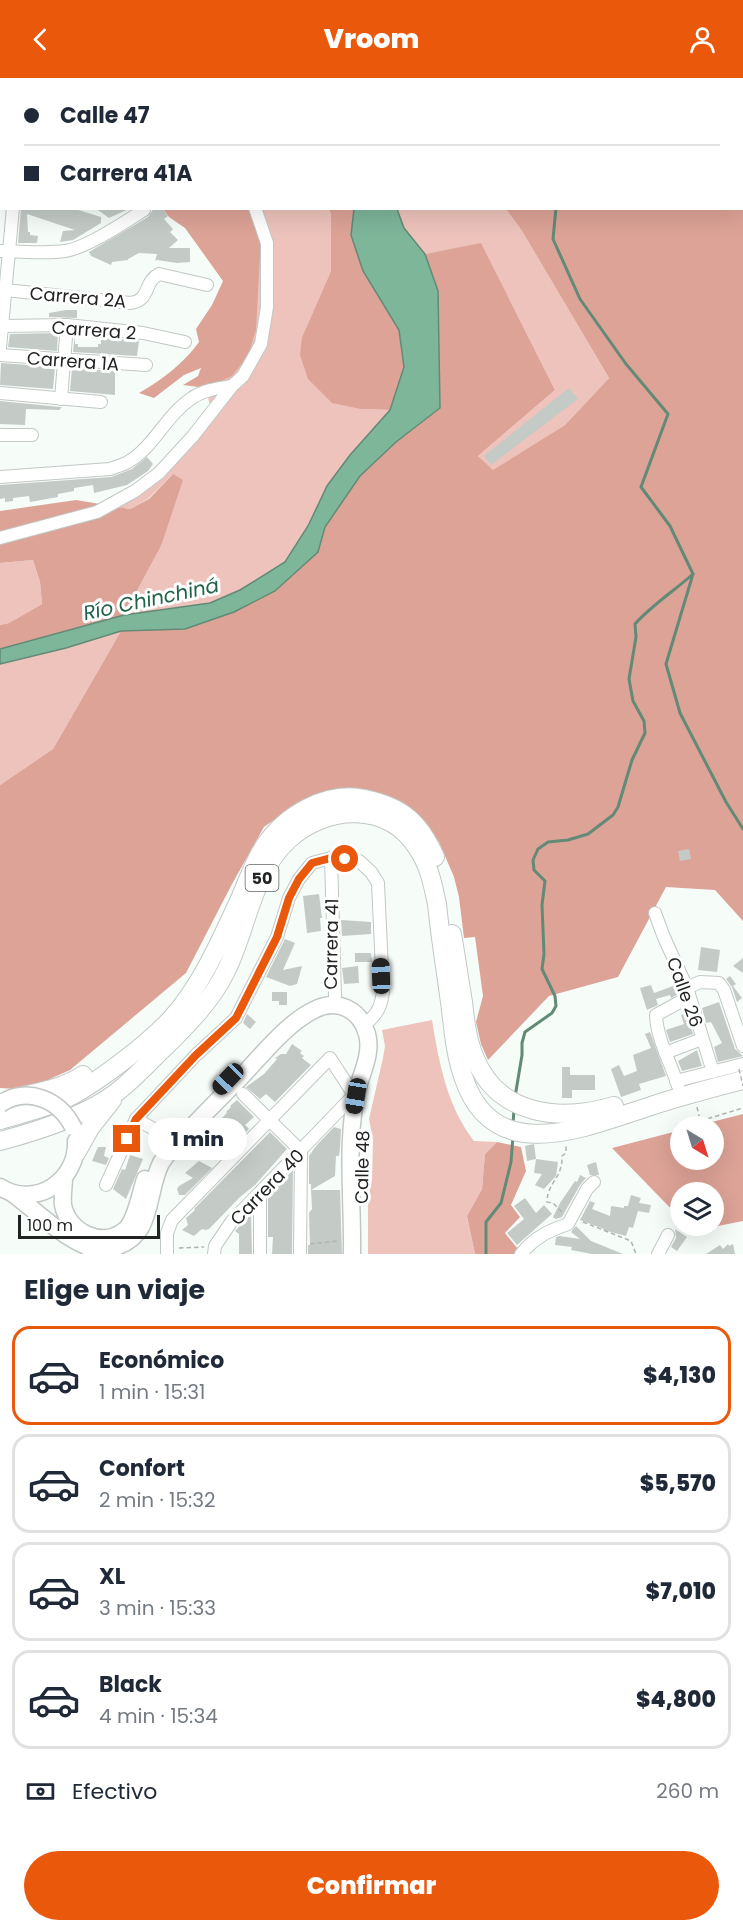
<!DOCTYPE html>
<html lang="es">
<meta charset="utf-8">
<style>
body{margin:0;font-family:Poppins,sans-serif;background:#f2f2f3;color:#1f2937;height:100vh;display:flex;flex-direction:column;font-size:22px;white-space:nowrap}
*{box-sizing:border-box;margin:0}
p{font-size:20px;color:#747a83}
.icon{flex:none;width:33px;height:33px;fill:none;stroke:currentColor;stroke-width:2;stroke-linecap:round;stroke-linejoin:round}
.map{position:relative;height:1176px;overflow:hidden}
.sheet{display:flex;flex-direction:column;background:#fff;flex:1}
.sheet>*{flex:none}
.guide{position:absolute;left:0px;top:0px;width:744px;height:132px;box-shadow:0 6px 24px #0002;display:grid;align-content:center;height:132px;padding:0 24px;background:#fff}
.needle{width:39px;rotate:142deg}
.fabs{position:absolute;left:670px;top:1038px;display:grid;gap:12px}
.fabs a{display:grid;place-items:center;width:54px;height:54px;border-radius:50%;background:#fff;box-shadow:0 6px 24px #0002;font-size:30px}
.scale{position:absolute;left:18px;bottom:15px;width:142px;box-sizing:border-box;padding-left:6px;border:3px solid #222423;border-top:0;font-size:16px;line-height:21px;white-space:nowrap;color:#222423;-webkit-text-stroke:4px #fff;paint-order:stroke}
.end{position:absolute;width:27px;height:27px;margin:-14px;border:8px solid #ea580c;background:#fff;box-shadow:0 0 0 3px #fff}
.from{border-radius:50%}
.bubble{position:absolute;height:42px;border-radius:21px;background:#fff;box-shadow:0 6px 24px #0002;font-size:20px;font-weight:800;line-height:42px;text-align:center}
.car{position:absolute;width:18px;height:36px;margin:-18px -9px;border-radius:8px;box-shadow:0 0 4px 2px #0007;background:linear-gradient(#222 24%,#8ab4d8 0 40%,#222 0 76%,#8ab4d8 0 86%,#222 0)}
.guide b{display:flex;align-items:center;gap:21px;height:57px;font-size:22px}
.guide b+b{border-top:2px solid #e0e1e3}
.guide i{width:15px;height:15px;background:#1f2937}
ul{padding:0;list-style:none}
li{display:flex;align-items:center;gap:18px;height:99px;margin:0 12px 9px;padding:0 12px;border:3px solid #e0e1e3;border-radius:18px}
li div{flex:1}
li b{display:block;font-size:22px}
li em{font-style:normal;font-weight:800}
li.active{border-color:#ea580c}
li>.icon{width:54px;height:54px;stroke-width:1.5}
h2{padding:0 24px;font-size:27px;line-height:72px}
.pay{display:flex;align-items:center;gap:15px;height:66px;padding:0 24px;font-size:22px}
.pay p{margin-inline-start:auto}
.button{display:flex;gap:12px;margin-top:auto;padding:12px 24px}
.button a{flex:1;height:69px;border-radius:36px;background:#ea580c;color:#fff;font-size:24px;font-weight:800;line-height:69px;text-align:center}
header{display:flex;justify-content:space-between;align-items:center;height:78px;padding:0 24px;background:#ea580c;color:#fff;font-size:27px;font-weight:800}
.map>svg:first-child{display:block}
.green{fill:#edc3bb}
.forest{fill:#dda397}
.water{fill:#7eb69a;stroke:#628a76;stroke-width:1.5}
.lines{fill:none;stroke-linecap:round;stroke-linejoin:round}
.stream{stroke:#628a76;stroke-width:3}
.building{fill:#c4cbc7}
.minor-casing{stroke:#c1c8c4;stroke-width:14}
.major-casing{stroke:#c1c8c4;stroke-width:19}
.highway-casing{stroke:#c1c8c4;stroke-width:20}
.path{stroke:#aeb3b0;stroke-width:1.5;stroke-dasharray:4.5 3;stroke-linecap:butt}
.minor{stroke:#fff;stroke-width:12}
.major{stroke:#fff;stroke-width:16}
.highway{stroke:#fff;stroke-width:18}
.major-bridge-casing{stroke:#c1c8c4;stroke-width:19;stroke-linecap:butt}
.path-bridge{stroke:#aeb3b0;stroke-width:1.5;stroke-dasharray:4.5 3;stroke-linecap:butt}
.major-bridge{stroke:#fff;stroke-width:16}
.route{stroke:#ea580c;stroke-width:8}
.labels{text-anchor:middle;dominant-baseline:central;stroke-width:6;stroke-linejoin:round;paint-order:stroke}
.shield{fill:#fff;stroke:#646665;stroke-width:1.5}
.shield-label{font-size:16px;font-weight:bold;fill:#222423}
.street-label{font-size:18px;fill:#222423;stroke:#fff}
.water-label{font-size:20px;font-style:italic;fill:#216348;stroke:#fff}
</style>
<header><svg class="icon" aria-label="back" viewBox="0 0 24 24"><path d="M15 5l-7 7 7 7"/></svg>Vroom<svg class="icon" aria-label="person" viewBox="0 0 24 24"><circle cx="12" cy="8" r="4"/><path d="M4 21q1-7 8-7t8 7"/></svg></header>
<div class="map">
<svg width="743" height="1176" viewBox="0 0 743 1176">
<rect width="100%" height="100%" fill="#f6fdf9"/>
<g class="green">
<polygon points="233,0 338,0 339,1 233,2"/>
<polygon points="258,131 329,131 331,136 331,193 302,259 361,331 390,332 350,377 327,408 308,448 285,484 240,512 210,525 124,537 161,468 173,396 148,421 130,431 115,429 212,337 206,310 260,176 264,148"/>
<polygon points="397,131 506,131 522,153 609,300 565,347 493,393 478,378 555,312 481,166 425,176 404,150"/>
<polygon points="33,482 40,504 42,526 9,545 0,547 0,485"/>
<polygon points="121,553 53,671 0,707 0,586 66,570"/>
<path d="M 432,942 C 439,985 447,1028 474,1063 L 497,1064 L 485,1076 L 482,1111 L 467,1138 L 475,1176 L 368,1176 L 368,1121 L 372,1102 L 373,1062 L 369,1041 L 383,980 L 385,968 L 382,952 Z"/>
</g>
<g class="forest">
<polygon points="125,0 233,0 233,1 126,2"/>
<polygon points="523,0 743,0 743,843 715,812 666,809 618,899 549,918 488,982 481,966 476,944 483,918 475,859 464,860 459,819 454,799 439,764 426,747 368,714 330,712 295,727 264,749 232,806 186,895 70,992 41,1005 16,1011 0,1010 0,707 53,671 121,553 185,551 234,534 275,513 318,474 325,449 360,398 396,364 440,330 438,213 425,176 481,165 555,312 478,378 493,392 565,347 609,300 522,153 506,131 742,130 742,2 523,2"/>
<path d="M 163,131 L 258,131 L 264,148 L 260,177 L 256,252 L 248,278 L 232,298 L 206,310 L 183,307 L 198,298 L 201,290 L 184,297 L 154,320 L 139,315 C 163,301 183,286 199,264 L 196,251 L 212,227 L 223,203 L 185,150 L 169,139 Z"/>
<polygon points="329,131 354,131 351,157 363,193 399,252 404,289 390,332 361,331 332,325 308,301 300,277 302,259 331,193 331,136"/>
<polygon points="173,396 183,402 161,468 124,537 0,571 0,547 9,545 42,526 40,504 33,482 0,485 0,433 76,422 130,431 149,421"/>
<polygon points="743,1036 743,1143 693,1153 687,1148 714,1148 714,1114 681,1114 681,1141 612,1070 681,1052 681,1082 714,1082 714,1048 696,1048"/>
<polygon points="497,1064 521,1069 526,1093 511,1127 520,1139 505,1155 518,1171 517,1176 475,1176 467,1138 482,1111 485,1076"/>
</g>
<polygon class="water" points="354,131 397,131 404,150 425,176 438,213 440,330 396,364 360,398 325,449 318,474 275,513 234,534 185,551 121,553 66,570 0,586 0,571 124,537 210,525 240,512 285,484 308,448 327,408 350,377 390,332 404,289 399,252 363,193 351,157"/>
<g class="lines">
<g class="stream">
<polyline points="547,2 553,0"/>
<polyline points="556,130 553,161 580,221 626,286 668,336 641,409 670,448 693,496 666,586 680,635 726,724 743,751"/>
<path d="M 515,1019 L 522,977 L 522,965 L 525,954 L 552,935 L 556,928 L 555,918 L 542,891 L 544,876 L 542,827 L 545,803 L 534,792 L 533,782 L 538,771 L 548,764 L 568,762 L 588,756 L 613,737 L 618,729 L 632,682 L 645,655 L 644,643 L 633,623 L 629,601 L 636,559 L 635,546 C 652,527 674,513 693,496"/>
<polyline points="513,1046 514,1031"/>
<polyline points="486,1176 486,1144 501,1125 511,1084 513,1058"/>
</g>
</g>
<g class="building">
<polygon points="21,130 72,130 101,139 101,145 73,162 60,164 63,153 75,152 27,136 28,154 30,154 30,157 38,158 37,165 18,165"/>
<polygon points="95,130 131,130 109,140"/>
<polygon points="154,130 162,130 168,138 164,141 173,151 170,154 178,162 169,170 190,170 190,184 177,185 157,182 155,183 157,176 139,175 128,181 128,182 112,184 111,187 91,178 89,174 148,139"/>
<polygon points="66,232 77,232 77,240 49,239 49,235"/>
<polygon points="58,255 57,273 8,269 10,256"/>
<polygon points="75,256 75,266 78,266 78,269 98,269 98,266 101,266 101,259 139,263 137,278 73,274"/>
<polygon points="1,285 55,289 53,311 0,307"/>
<polygon points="72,290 115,293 115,317 70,313"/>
<polygon points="569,310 578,321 491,387 484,378"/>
<polygon points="0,323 60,329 62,329 59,332 26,331 25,347 0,346"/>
<polygon points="147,379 153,386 148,393 127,407 94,415 93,407 74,410 74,413 58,416 58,419 30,424 29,418 13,420 13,423 5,424 5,420 0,421 0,407 111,399 132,391"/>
<polygon points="689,771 691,781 680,783 678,773"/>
<polygon points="319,816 322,840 320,840 321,853 307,855 303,818"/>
<polygon points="341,842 371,844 371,856 342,858"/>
<polygon points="285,861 295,865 283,892 302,888 297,906 290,908 266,899"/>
<polygon points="701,869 720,872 717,894 698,892"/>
<polygon points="355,875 371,875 372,884 355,884"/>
<polygon points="743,880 743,895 733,888"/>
<polygon points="358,888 359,905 344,906 342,890"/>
<polygon points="730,898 736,906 733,908 742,920 737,924 732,909 726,901"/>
<polygon points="651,907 654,915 676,907 680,915 671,920 670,917 656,921 658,927 647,932 640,910"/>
<polygon points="272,914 287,914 287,927 279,927 279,923 272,923"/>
<polygon points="719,924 735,971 743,978 718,984 714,969 722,965 711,944 706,945 702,930"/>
<polygon points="686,935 693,956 670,964 666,952 684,946 681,937"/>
<polygon points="247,936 256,944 250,951 243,945"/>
<polygon points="650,954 666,998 639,1006 641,1012 621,1019 611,991 619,987 624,998 637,993 633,977 651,970 645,956"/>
<polygon points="292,966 302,973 300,975 304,978 302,980 311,987 275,1024 266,1016 260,1021 246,1009 264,996 277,981 275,980 281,976 286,976"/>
<polygon points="697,972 702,988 682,993 678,983"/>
<polygon points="562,989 570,989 570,997 595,997 595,1012 572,1012 572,1020 562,1020"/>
<polygon points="237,1022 254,1039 245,1047 249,1051 241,1060 228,1053 216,1063 217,1065 206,1079 197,1077 201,1061 227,1035 226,1034 231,1029 230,1028"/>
<polygon points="334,1049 341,1051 340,1070 339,1078 336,1078 335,1098 311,1112 311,1106 309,1106 309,1078 316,1068"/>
<polygon points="270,1054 287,1071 255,1107 240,1119 209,1151 206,1152 202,1151 194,1158 182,1152 188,1147 186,1140 195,1132 194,1131"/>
<polygon points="534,1066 536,1081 527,1083 525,1068"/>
<polygon points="98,1069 106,1069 104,1078 109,1080 106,1087 92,1083"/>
<polygon points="130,1077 143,1081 126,1121 113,1111 122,1091 125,1092"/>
<polygon points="536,1081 558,1084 556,1098 544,1111 535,1107 542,1096 534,1095"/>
<polygon points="199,1083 212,1090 185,1117 179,1117 177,1111 179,1108 193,1100 185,1095"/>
<polygon points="596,1084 599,1097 590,1097 587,1087"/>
<polygon points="293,1092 292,1176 272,1176 273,1159 268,1159 268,1117 273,1116 275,1111"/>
<polygon points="580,1097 586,1100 580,1107 562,1139 556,1141 553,1139 560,1125 575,1103 577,1104"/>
<polygon points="311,1112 340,1112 342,1176 308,1176 308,1167 310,1167 309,1135 312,1131"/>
<polygon points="631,1117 641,1120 639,1125 651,1127 649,1135 638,1133 633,1150 629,1149 626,1158 603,1152 604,1151 580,1142 590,1123 595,1125 592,1131 610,1138 611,1128 624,1130 624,1128 628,1128"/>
<polygon points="525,1120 536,1135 544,1127 552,1136 517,1167 507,1155 524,1141 514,1128"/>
<polygon points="251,1136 252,1176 239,1176 239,1156 235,1153"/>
<polygon points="576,1148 591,1163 623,1176 592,1176 571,1172 572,1169 555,1167 556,1159 559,1158 580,1161 571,1154"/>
<polygon points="675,1151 687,1159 677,1173 671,1169 676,1160"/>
<polygon points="728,1166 729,1168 733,1166 735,1176 706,1176 720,1167 723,1171"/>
</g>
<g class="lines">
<defs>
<g id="minor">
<polyline points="27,2 27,0"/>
<polyline points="115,2 115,0"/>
<polyline points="256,2 257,0"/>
<polyline points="0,45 2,45"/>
<polyline points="0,90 2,90"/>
<path d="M 0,173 C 21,173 44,176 65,173 C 86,170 125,144 144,132"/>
<path d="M 5,212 L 130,225 C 151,223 143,204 159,196 L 207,207"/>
<polyline points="2,248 67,247 143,255 185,264"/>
<polyline points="0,270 13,130"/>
<polyline points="0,277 146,287"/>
<polyline points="0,315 101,324"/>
<polyline points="61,321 67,247"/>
<polyline points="0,357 32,357"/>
<path d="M 0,399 L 110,391 C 116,389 122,387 128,384 C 154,369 166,337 192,320 C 203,312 219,310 232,308"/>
<polyline points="0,460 97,434 135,413 159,395 193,358 232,308 243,298 261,266 267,229 267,165 255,130"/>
<polyline points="331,780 335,918"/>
<polyline points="655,835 663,857 687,910 713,994"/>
<polyline points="687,910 700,904 719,905 724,912 743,968"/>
<polyline points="665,975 702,961"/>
<polyline points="676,1003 743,986"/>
<path d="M 678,1008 C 671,985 657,962 656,937 L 689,919"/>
<polyline points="243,1016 301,1073 300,1176"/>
<polyline points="136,1041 152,1050"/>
<path d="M 106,1107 L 136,1041 L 196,977 L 236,940 L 277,859 L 289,820 L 299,801 L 312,785 L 331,780 L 359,783 L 371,794 L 378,805 L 383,914 C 381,927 379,933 370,942"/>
<polyline points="167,1176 167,1155 172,1142 330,980 354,1017"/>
<polyline points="214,1176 215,1168 232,1143 354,1017"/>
<polyline points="260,1176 260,1116"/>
<path d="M 521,1176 C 535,1159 548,1153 568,1146 L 587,1111 L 594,1104"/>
<polyline points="658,1176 668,1157"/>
</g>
<g id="major">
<path d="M 64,1099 C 64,1108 62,1118 63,1127 C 68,1154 102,1171 125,1152 C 136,1143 140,1116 145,1101"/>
<path d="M 0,1109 C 35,1131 78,1103 76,1063"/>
<path d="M 12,1115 C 35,1132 60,1157 86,1168 C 94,1172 103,1172 112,1170 C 155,1159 145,1117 161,1085 C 169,1072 180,1062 190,1051 C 207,1033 224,1016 241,999 C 262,977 287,945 314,932 C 337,920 360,931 367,956 C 372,974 363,992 358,1009 C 345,1059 353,1124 352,1176"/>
</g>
<g id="highway">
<path d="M 452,856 C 456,878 459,901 463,924 C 465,942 467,961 474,978 C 497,1038 560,1044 614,1028"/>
<path d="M 23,1018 C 45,1013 65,1009 83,997"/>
<path d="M 0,1042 C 21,1036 41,1031 61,1023 C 93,1008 147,967 171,941 C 201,908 220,864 239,823 C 247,805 253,786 264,769 C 285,737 326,713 365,721 C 403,729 420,745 435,779"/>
<path d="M 0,1063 C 38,1053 86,1038 117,1014 C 135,1000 150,983 167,967 C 189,945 212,922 226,893 C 247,851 252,795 288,762 C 326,727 388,723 418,771 C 429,787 433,807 437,826 C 440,857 445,887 449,917 C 453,944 454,972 463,998 C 493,1091 585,1049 651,1028 C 681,1018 712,1010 743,1002"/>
<polyline points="76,1075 90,1050 112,1022"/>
</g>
</defs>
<use href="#minor" class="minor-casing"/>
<use href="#major" class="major-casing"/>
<use href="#highway" class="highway-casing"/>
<g class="path">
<polyline points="697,1029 700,1043 743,1030"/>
<path d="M 562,1134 L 553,1125 L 547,1124 C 547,1105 563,1100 562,1078 L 566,1075 L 566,1067"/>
<polyline points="583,1144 631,1163 636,1176"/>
<polyline points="310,1166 338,1163"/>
<polyline points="179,1170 204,1169"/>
</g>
<use href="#minor" class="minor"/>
<use href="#major" class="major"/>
<use href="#highway" class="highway"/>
<defs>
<path id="major-bridge" d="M 0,1026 C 27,1008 59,1021 73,1049"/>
</defs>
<use href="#major-bridge" class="major-bridge-casing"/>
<polyline class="path-bridge" points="739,991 743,1008"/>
<use href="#major-bridge" class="major-bridge"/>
</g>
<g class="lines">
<polyline class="route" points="127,1061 136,1041 196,977 236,940 277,859 289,820 299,801 312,785 331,780 345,781"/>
</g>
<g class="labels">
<rect class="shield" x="245.5" y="787" width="33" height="26" rx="4.5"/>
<g class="shield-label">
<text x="262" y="800">50</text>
</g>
<g class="street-label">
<text transform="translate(78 219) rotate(5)">Carrera 2A</text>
<text transform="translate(94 252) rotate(4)">Carrera 2</text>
<text transform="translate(73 283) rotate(4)">Carrera 1A</text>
<text transform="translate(331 866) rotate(-89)">Carrera 41</text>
<text transform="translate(685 914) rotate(70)">Calle 26</text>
<text transform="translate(362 1089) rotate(-89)">Calle 48</text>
<text transform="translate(267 1109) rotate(-46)">Carrera 40</text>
</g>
<g class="water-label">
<text transform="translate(151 521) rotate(-12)">Río Chinchiná</text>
</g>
</g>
</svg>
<div class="fabs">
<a><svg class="needle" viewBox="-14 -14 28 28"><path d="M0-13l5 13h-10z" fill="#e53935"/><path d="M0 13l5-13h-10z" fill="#747a83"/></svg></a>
<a><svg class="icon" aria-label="layers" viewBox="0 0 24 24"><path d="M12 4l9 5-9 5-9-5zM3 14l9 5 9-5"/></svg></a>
</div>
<div class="scale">100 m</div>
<i class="end from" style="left:345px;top:781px"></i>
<i class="end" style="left:127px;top:1061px"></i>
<div class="bubble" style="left:148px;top:1040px;width:99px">1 min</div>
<i class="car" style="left:381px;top:898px;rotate:358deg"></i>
<i class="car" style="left:228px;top:1001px;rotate:224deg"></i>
<i class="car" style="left:356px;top:1018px;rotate:189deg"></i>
<div class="guide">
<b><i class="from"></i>Calle 47</b>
<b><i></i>Carrera 41A</b>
</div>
</div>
<section class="sheet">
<h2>Elige un viaje</h2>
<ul>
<li class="active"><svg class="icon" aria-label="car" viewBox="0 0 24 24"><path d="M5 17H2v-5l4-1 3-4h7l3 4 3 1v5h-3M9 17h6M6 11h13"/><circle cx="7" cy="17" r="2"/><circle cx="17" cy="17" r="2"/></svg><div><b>Económico</b><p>1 min · 15:31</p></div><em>$4,130</em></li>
<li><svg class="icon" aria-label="car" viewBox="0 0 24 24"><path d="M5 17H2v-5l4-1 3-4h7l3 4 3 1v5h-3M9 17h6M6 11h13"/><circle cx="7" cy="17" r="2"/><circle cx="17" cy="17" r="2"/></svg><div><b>Confort</b><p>2 min · 15:32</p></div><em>$5,570</em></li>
<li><svg class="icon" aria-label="car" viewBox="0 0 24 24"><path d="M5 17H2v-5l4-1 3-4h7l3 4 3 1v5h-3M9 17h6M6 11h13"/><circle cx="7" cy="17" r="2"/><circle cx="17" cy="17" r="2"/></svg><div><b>XL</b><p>3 min · 15:33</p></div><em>$7,010</em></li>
<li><svg class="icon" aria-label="car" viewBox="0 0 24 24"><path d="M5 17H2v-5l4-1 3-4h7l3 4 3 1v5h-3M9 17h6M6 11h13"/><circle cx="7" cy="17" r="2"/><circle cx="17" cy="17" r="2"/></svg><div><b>Black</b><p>4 min · 15:34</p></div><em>$4,800</em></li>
</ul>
<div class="pay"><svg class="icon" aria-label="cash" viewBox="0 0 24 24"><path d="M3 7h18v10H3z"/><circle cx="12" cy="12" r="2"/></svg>Efectivo<p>260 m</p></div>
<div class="button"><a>Confirmar</a></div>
</section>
